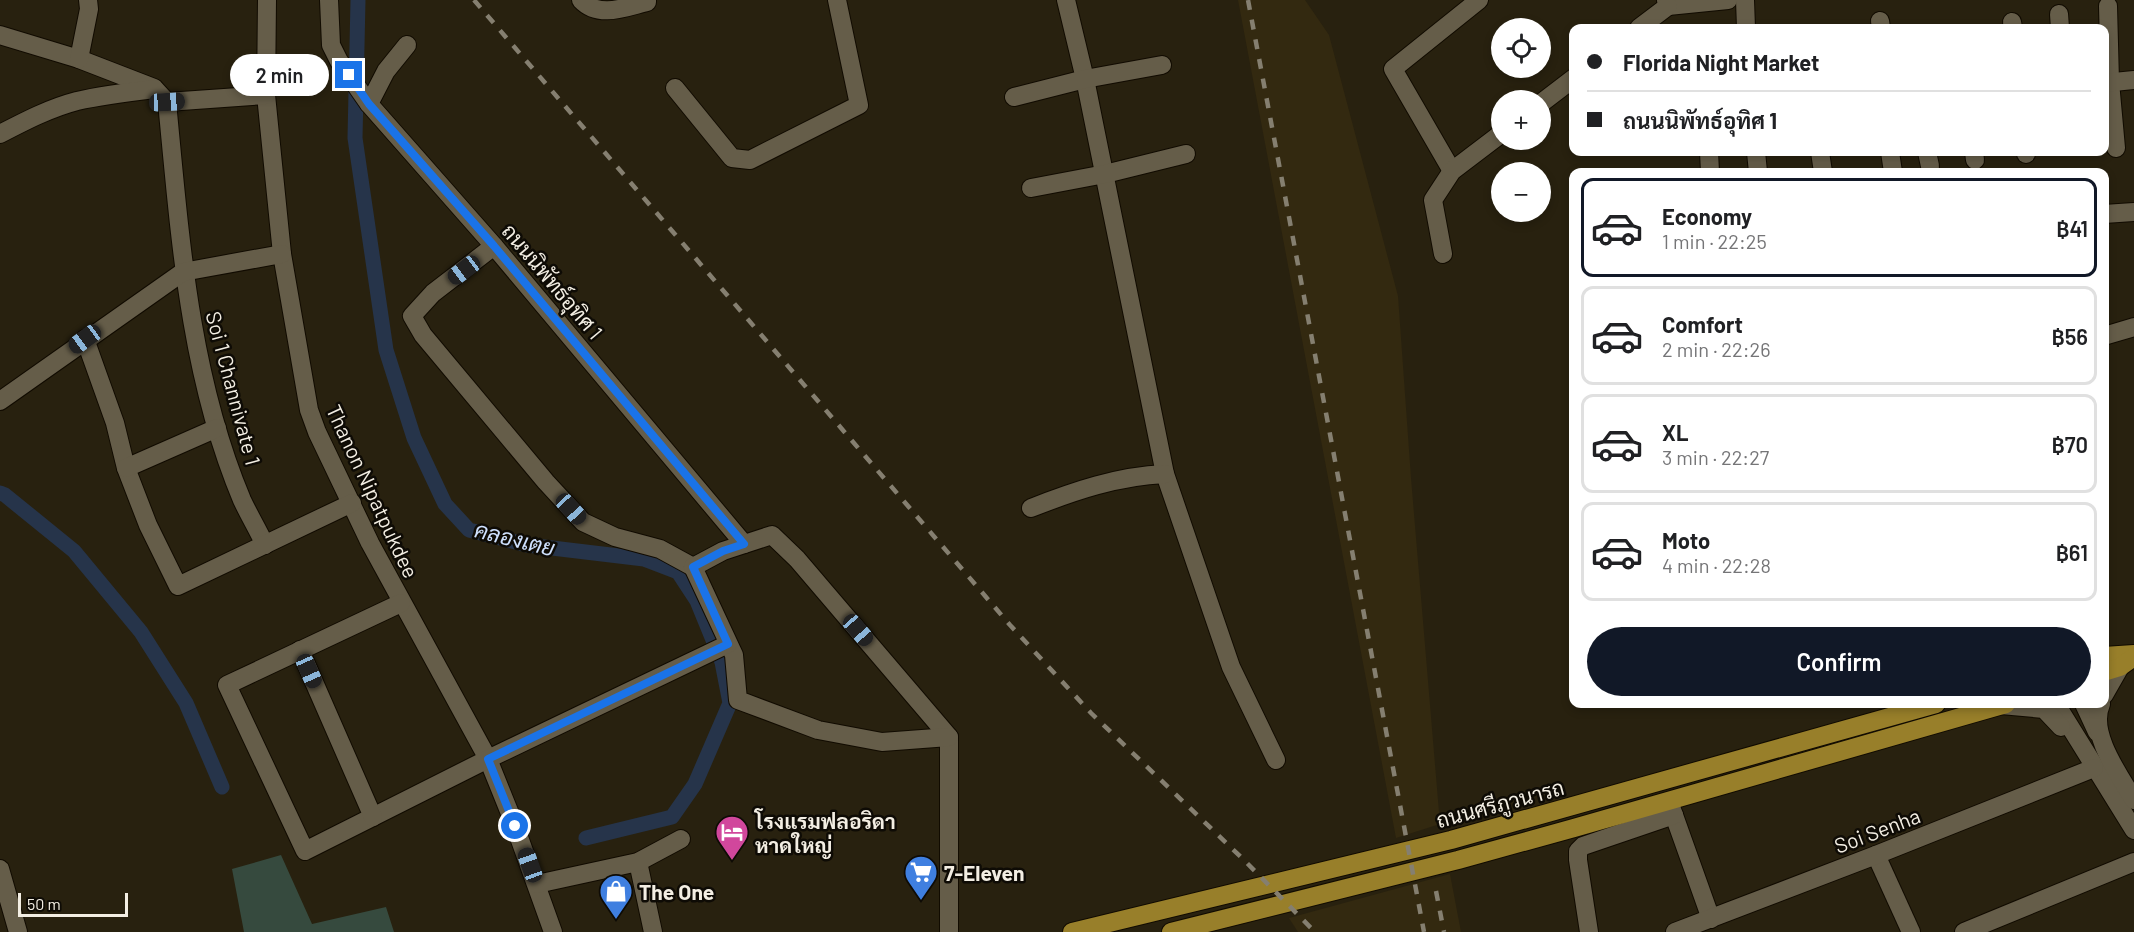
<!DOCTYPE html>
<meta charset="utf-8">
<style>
body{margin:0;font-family:Barlow,Sarabun,sans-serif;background:#f6f6f6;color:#202124;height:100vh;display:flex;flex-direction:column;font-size:22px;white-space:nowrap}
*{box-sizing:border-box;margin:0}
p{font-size:20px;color:#757577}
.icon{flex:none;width:33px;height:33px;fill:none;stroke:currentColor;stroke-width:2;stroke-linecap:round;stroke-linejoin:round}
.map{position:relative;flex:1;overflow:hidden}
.details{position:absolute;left:1569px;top:168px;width:540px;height:540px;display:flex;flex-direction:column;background:#fff;border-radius:12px;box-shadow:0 3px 9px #0003}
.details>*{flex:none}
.top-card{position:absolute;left:1569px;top:24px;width:540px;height:132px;border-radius:12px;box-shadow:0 3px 9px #0003;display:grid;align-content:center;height:132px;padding:0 18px;background:#fff}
.fabs{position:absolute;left:1491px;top:18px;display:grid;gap:12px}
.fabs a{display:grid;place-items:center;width:60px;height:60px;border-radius:50%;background:#fff;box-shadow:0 3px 9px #0003;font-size:30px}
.scale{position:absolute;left:18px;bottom:15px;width:110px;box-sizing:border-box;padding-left:6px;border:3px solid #f3eee3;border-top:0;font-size:16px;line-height:21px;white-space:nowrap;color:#f3eee3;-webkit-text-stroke:4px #0e0b05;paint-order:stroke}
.end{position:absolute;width:27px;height:27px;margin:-14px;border:8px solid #1a73e8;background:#fff;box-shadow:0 0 0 3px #fff}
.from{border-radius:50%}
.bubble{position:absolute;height:42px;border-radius:21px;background:#fff;box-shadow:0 3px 9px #0003;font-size:20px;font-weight:600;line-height:42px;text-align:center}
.car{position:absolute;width:18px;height:36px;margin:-18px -9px;border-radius:8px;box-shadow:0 0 4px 2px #0007;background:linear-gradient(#222 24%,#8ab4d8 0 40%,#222 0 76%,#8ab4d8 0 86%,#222 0)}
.top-card b{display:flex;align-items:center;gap:21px;height:57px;font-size:22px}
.top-card b+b{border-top:2px solid #e0e0e0}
.top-card i{width:15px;height:15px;background:#202124}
ul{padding:10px 0 0;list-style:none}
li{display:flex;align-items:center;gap:18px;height:99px;margin:0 12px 9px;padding:0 6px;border:3px solid #e0e0e0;border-radius:12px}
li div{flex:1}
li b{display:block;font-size:22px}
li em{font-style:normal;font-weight:600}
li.current{border-color:#111827}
li>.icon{width:54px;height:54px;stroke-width:1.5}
.action{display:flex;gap:12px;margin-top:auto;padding:12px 18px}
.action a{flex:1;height:69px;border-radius:36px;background:#111827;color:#fff;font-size:24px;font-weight:600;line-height:69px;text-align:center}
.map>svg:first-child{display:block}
.built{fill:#332910}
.green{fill:#364a3e}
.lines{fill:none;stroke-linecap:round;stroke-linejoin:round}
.canal{stroke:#26344a;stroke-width:15}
.minor-casing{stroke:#110b00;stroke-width:20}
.major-casing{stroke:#110b00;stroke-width:20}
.minor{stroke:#655d49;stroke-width:18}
.major{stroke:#987f2a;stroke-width:18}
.rail{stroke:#857f70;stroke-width:4.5;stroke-dasharray:10 10;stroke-linecap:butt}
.route{stroke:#1a73e8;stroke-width:8}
.labels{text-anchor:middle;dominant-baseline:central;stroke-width:5;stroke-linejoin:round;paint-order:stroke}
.street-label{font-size:21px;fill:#f3eee3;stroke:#0e0b05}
.poi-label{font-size:21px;font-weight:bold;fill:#f3eee3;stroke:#0e0b05;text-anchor:start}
.water-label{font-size:22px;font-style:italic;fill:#cfe1fe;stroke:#0e0b05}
</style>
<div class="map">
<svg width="2134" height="932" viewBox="0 0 2134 932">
<rect width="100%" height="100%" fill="#28210f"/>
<g class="built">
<polygon points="1238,0 1305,0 1329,35 1398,296 1411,478 1440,824 1396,838"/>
<polygon points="1450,874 1461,932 1298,932 1289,918"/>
</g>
<polygon class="green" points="281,855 312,924 386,907 394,932 244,932 232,869"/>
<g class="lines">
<g class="canal">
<polyline points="358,0 355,138 386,350 414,438 445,504 469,530 527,545 644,559 678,572 697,601 722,662 730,703 695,784 672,817 586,838"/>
<polyline points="0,493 5,495 74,551 141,632 186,703 222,787"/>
</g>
<defs>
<g id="minor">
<polyline points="267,0 266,95 282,254 309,410 317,432 370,543 488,759 515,826 553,932"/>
<polyline points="329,0 331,45 339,61 369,104 494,246 744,544"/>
<path d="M 581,0 C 599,19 626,7 647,2 L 647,0"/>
<polyline points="1066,0 1085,79 1165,474 1231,667 1276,760"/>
<polyline points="1666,0 1668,6 1728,0"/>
<polyline points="1745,0 1746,28"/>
<polyline points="2108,6 2110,82 2116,148"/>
<polyline points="2059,14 2060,28"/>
<polyline points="1880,21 1881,28"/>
<polyline points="2012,22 2013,28"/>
<polyline points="1639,28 1668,6"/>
<polyline points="0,35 79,59 154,88"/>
<polyline points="79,59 89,9 88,0"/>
<polyline points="2104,83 2134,80"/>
<polyline points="675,88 732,158 750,160 859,105 837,0"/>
<polyline points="1014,97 1085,79 1162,65"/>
<path d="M 167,102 C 180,236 189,374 242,500 C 249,515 258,530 265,545"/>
<polyline points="369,104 386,71 407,45"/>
<polyline points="1540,104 1574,78"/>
<path d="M 0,134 C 25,121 50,108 77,101 C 103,95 129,92 155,89 L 167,102 L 266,95"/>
<polyline points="1709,152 1710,172"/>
<polyline points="1756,152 1758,172"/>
<polyline points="1820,152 1823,172"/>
<polyline points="1890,152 1893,172"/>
<polyline points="1927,152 1930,166"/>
<polyline points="1974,152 1975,160"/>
<polyline points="2026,152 2026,154"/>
<polyline points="1452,171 1393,69 1479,0"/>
<polyline points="1031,188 1105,174 1186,154"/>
<polyline points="2104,214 2134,212"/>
<polyline points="494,246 433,293 412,316 423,335 546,482 583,522 615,537 660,549 693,567"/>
<polyline points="1443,254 1433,200 1452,171 1502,133"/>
<polyline points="2104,336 2134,327"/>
<polyline points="85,339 115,423 126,468 148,525 178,586 352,503"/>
<polyline points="0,401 183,272 282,254"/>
<polyline points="126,468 217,428"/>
<path d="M 1031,508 C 1074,491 1118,476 1165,474"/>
<polyline points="693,567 723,551 772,535 797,559 949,737 949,932"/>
<polyline points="693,567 734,655 738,700 818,730 882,742 949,737"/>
<polyline points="401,603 227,685 305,851 488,759 728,644"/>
<polyline points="300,650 373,817"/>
<polyline points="2104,695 2120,667"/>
<polyline points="2056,704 2134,830"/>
<polyline points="2084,704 2097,732"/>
<path d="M 2101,704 C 2088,733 2120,776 2134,800"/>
<polyline points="2001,705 2044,709 2061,727"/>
<polyline points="1670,804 1711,919"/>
<polyline points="1876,855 1911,932"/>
<polyline points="638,862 653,932"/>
<polyline points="0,869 18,932"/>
<polyline points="537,884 638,862 681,839"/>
<polyline points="1589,932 1578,860 1578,851 1583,846 1674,815"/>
<polyline points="1675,932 1876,855 2094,768"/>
<polyline points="1964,932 2134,862"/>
</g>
<g id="major">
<polyline points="2104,656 2134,654"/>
<polyline points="2104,672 2120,667 2134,657"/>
<polyline points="1072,932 1451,840 1936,704"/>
<polyline points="1171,932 1458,860 1574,828 2006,704"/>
</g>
</defs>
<use href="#minor" class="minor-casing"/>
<use href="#major" class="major-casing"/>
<use href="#minor" class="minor"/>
<use href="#major" class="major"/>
<g class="rail">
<polyline points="474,0 1010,625 1091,713 1244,860 1315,932"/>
<polyline points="1248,0 1424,932"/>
<polyline points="1436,891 1444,932"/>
</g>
</g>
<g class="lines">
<polyline class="route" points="349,75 369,104 494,246 744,544 723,551 693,567 728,644 488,759 515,826"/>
</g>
<defs>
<symbol id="hotel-pin" viewBox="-11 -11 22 30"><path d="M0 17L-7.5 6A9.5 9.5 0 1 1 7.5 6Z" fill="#d1479c" stroke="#0e0b05"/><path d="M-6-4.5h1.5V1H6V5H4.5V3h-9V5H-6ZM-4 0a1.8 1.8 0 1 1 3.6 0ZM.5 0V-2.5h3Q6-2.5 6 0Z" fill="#fff"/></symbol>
<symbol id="supermarket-pin" viewBox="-11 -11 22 30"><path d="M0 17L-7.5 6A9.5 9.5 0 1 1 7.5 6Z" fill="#3f7fe0" stroke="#0e0b05"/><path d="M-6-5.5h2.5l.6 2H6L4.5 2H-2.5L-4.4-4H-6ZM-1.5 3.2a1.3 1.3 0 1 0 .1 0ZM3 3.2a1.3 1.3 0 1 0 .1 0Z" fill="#fff"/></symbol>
<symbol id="shop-pin" viewBox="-11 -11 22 30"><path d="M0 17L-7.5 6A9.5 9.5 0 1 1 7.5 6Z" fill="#3f7fe0" stroke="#0e0b05"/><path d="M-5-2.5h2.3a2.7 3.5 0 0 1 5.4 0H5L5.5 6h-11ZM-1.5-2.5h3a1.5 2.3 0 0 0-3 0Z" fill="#fff"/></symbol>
</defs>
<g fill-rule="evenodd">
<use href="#hotel-pin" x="713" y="813" width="38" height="52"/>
<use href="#supermarket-pin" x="902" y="853" width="38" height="52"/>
<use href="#shop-pin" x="597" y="872" width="38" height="52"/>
</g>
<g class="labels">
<g class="street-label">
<text transform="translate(553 281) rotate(50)">ถนนนิพัทธ์อุทิศ 1</text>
<text transform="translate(234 388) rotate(75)">Soi 1 Channivate 1</text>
<text transform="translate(373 491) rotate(65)">Thanon Nipatpukdee</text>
<text transform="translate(1500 803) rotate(-15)">ถนนศรีภูวนารถ</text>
<text transform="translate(1877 830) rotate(-21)">Soi Senha</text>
</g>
<g class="poi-label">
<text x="755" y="820">โรงแรมฟลอริดา<tspan x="755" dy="24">หาดใหญ่</tspan></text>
<text x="944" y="872">7-Eleven</text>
<text x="639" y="891">The One</text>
</g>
<g class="water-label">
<text transform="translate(515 538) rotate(14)">คลองเตย</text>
</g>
</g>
</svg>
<div class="fabs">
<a><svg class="icon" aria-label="locate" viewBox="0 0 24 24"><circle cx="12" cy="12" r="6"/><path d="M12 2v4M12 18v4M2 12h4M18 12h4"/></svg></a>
<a>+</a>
<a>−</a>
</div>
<div class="scale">50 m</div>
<i class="end from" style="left:515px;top:826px"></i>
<i class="end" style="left:349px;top:75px"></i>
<div class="bubble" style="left:230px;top:54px;width:99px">2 min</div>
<i class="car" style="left:167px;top:102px;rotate:87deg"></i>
<i class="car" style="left:464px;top:270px;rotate:233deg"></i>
<i class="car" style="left:85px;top:339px;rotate:234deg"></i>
<i class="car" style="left:571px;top:509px;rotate:137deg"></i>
<i class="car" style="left:858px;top:630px;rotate:139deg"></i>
<i class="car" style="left:309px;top:671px;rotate:156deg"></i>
<i class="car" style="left:530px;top:865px;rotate:340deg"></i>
<div class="top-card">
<b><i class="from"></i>Florida Night Market</b>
<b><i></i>ถนนนิพัทธ์อุทิศ 1</b>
</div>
<section class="details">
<ul>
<li class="current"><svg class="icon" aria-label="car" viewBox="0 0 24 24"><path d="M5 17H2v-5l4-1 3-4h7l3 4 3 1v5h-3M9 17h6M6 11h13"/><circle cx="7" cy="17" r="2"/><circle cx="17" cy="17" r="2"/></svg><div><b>Economy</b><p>1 min · 22:25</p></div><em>฿41</em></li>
<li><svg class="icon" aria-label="car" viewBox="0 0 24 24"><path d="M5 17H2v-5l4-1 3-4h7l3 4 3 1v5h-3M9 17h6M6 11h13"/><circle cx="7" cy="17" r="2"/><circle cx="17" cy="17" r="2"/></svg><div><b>Comfort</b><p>2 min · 22:26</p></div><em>฿56</em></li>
<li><svg class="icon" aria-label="car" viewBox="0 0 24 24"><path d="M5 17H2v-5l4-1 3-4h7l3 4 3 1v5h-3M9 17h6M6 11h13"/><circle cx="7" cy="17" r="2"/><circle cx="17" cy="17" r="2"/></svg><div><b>XL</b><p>3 min · 22:27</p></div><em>฿70</em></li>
<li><svg class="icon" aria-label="car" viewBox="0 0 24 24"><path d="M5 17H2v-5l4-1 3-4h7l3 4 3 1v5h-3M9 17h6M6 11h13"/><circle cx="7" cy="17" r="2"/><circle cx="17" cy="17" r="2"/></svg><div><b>Moto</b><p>4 min · 22:28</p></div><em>฿61</em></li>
</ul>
<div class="action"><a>Confirm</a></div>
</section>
</div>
